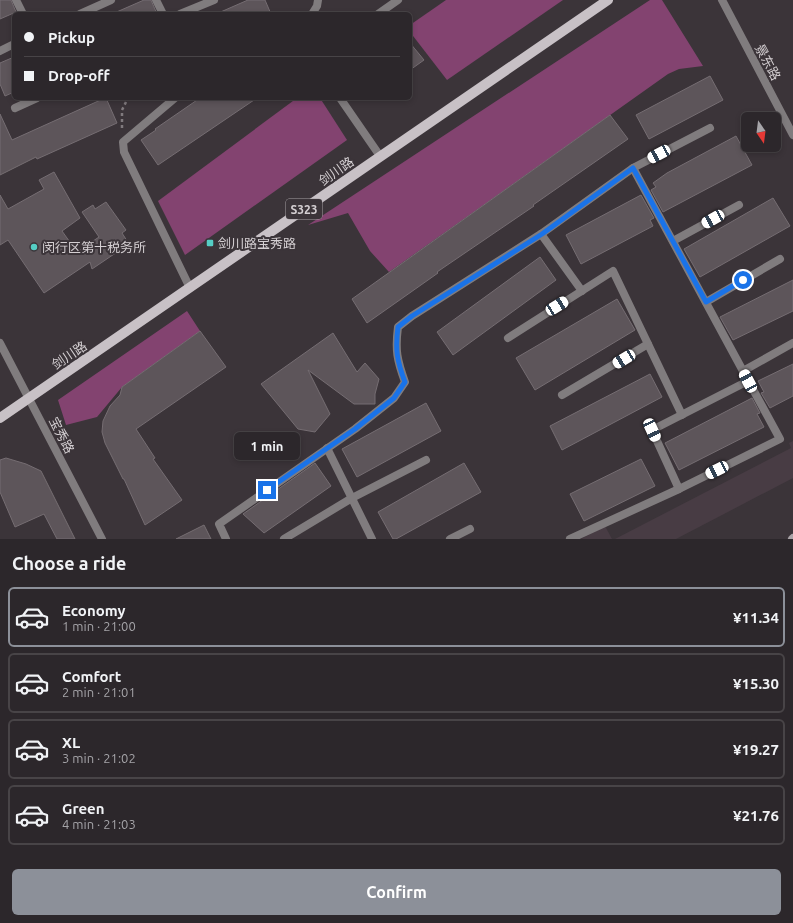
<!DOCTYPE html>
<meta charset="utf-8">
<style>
body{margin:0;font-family:Ubuntu,"Noto Sans SC",sans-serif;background:#383337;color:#f1f3f6;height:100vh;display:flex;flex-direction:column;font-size:15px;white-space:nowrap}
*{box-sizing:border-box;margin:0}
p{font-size:13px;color:#a6a5a9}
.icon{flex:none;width:22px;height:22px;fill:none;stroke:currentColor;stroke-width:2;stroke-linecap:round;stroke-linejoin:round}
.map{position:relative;height:539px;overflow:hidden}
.details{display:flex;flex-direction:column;background:#2c272b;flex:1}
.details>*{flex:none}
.top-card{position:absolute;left:12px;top:12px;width:400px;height:88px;border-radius:6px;box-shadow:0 2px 6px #0003,0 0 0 1px #484447;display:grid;align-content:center;height:88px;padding:0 12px;background:#2c272b}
.needle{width:26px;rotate:166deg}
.buttons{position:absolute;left:741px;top:112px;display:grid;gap:8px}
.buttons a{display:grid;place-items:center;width:40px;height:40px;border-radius:6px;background:#2c272b;box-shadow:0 2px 6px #0003,0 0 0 1px #484447;font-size:20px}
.end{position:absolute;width:18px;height:18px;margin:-9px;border:5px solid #1a73e8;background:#fff;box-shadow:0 0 0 2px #fff}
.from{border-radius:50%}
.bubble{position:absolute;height:28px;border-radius:6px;background:#2c272b;box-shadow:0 2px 6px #0003,0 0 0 1px #484447;font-size:13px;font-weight:600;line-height:28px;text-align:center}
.car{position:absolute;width:12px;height:24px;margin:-12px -6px;border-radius:5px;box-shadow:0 0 3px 1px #0007;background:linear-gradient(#fff 24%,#345 0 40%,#fff 0 76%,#345 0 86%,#fff 0)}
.top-card b{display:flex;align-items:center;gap:14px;height:38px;font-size:15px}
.top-card b+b{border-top:1px solid #484447}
.top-card i{width:10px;height:10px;background:#f1f3f6}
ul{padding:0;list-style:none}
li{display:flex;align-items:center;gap:12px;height:60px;margin:0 8px 6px;padding:0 4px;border:2px solid #484447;border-radius:6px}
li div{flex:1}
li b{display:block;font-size:15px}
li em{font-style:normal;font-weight:600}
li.active{border-color:#8c9099}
li>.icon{width:36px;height:36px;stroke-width:1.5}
h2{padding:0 12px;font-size:18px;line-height:48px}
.primary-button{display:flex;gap:8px;margin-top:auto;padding:8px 12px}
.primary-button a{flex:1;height:46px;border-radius:6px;background:#8c9099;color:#fff;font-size:16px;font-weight:600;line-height:46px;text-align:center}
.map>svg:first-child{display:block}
.built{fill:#483c44}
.green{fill:#834370}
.building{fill:#5d555a;stroke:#756d72}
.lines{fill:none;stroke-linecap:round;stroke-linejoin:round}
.path{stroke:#807a7e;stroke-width:2.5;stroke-dasharray:3 3;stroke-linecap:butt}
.street{stroke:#807c7e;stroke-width:8}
.secondary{stroke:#a9a3a7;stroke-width:8}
.primary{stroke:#c8c1c6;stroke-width:10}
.route{stroke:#1a73e8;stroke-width:5}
.poi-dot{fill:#55cec5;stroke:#3b3439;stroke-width:1.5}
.labels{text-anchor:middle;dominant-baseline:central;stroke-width:4;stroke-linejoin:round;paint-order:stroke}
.shield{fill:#3b3439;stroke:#a6a0a4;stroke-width:1}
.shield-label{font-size:12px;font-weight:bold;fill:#d4cfd2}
.street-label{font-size:13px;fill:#d4cfd2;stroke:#3b3439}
.poi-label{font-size:13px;fill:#d4cfd2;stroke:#3b3439;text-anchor:start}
</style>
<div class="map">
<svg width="793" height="539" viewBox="0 0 793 539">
<rect width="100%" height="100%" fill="#3b3439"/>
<g class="built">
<polygon points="793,441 793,478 676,539 615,539 791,448 789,443"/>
<polygon points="605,526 612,539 581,539"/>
</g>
<g class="green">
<polygon points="446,0 563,0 447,80 410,32 410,25"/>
<polygon points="650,0 662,0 703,66 679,69 668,74 389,272 370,251 348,213 308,225"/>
<polygon points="297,98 320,98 347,140 185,255 158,201"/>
<polygon points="187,311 200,331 122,387 97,417 66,425 58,400"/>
</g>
<g class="building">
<polygon points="0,0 11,0 16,12 0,19"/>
<polygon points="144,0 151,0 157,14 112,14"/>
<polygon points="248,0 265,0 271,14 216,14"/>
<polygon points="410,43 424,60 410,70"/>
<polygon points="14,57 14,92 5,96 0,84 0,63"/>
<polygon points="710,76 723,100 649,139 636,115"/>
<polygon points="105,98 106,98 117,123 37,159 36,157 0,175 0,114 12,140"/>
<polygon points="200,98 257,98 158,165 141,140 156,130 155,129"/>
<polygon points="610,115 628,139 533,205 534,206 437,272 438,273 367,323 352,299"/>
<polygon points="736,136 752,165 663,212 651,190 656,187 653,183 667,173"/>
<polygon points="54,172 80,218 62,231 77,252 99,237 82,212 93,205 95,209 106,202 126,230 122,233 129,244 92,269 90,262 44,293 8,240 0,245 0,195 8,209 44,189 39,180"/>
<polygon points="641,195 654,218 650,220 653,226 581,264 566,235"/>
<polygon points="773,198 790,226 700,277 684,249"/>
<polygon points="540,257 556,280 453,355 437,332"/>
<polygon points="793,280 793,311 733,340 720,317"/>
<polygon points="617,299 635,330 535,390 516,358"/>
<polygon points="200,331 226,367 136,429 155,458 153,459 182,500 145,525 124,479 123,479 105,443 102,432 103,421 110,406 120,395 122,387"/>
<polygon points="333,333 357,372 365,363 379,379 375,394 375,404 354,404 308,370 330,414 315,432 298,429 261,384"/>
<polygon points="793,364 793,396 770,408 761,393 764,392 758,381"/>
<polygon points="650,374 662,397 562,450 550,426"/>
<polygon points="752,398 760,413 757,414 764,427 679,470 665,443"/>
<polygon points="426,403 441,431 357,477 342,449"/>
<polygon points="6,458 26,464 41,471 75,539 57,539 44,514 15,527 0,492 0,460"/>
<polygon points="641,459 655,486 584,521 570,494"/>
<polygon points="315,463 331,486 264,533 243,514"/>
<polygon points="464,463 481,492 396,539 393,539 378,512"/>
<polygon points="204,525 211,539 176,539"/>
</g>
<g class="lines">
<polyline class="path" points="122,128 122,110 126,102"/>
<g class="street">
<polyline points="16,0 23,14"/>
<polyline points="156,0 163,14"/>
<polyline points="722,0 793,135"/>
<polyline points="80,14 111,0"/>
<polyline points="180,14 214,0"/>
<polyline points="312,14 317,6 318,0"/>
<polyline points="378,14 398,0"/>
<polyline points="0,51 14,44"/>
<polyline points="175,98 123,142 124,152 190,288"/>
<polyline points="340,98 380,156"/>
<polyline points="15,108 37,98"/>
<polyline points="633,168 743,371"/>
<polyline points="541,234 582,291"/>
<polyline points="673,241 739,205"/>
<polyline points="706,302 780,259"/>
<polyline points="508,338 613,271 682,415"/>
<polyline points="0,343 102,539"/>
<polyline points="562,395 648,344"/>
<polyline points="327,448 372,539"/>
<polyline points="679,489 780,439 743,371 793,343"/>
<path d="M 226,539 L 219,524 L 355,429 L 394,398 L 405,382 C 397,360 395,350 398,327 L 412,316 L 541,234 L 633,168 L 710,128"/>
<polyline points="284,539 352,498 426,460"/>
<polyline points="450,539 470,529"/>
<polyline points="570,539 679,489 652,430 748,381"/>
</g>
<polyline class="secondary" points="792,539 793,538"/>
<polyline class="primary" points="0,418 608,0"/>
</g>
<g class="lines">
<path class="route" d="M 267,490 L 355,429 L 384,406 L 394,398 L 405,382 C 397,361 395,350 398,327 L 412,316 L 542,234 L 633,168 L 706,302 L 743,280"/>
</g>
<g class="poi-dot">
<rect x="206" y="239" width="8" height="8" rx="2"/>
<circle cx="34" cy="247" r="4"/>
</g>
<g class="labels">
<rect class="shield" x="286" y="199" width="36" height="20" rx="3"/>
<g class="shield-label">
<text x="304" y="209">S323</text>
</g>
<g class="street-label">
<text transform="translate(768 62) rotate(62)">景东路</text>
<text transform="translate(336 171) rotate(-35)">剑川路</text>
<text transform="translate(69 355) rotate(-34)">剑川路</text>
<text transform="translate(62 435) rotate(63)">宝秀路</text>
</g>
<g class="poi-label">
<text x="218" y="243">剑川路宝秀路</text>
<text x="42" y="247">闵行区第十税务所</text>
</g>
</g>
</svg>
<div class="buttons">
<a><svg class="needle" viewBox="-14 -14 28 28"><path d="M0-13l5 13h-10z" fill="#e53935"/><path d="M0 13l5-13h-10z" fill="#a6a5a9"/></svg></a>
</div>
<i class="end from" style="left:743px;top:280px"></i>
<i class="end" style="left:267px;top:490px"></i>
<div class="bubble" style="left:234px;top:432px;width:66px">1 min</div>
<i class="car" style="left:659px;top:154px;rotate:242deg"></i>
<i class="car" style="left:713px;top:219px;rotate:241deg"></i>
<i class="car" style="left:557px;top:306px;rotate:58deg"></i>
<i class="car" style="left:624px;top:359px;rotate:239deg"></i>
<i class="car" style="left:748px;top:381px;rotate:332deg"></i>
<i class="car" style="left:652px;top:430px;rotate:155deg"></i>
<i class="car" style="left:717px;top:470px;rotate:243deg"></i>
<div class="top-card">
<b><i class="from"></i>Pickup</b>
<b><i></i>Drop-off</b>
</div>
</div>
<section class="details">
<h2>Choose a ride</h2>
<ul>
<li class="active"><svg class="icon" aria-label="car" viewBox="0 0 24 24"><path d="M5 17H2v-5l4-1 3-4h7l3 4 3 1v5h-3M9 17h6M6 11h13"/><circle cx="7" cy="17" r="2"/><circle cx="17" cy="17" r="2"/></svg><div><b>Economy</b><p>1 min · 21:00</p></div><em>¥11.34</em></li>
<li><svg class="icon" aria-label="car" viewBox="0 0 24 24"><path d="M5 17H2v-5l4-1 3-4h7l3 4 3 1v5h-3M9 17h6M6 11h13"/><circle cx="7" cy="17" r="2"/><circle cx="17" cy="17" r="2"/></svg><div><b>Comfort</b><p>2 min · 21:01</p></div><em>¥15.30</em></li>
<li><svg class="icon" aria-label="car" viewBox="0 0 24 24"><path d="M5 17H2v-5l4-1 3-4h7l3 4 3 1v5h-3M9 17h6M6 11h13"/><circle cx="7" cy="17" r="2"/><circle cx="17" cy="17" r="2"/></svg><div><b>XL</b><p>3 min · 21:02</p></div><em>¥19.27</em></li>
<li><svg class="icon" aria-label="car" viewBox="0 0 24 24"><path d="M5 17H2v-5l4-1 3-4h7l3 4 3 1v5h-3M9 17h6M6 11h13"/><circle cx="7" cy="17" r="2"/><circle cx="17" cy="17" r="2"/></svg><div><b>Green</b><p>4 min · 21:03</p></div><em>¥21.76</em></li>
</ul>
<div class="primary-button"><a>Confirm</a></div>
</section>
